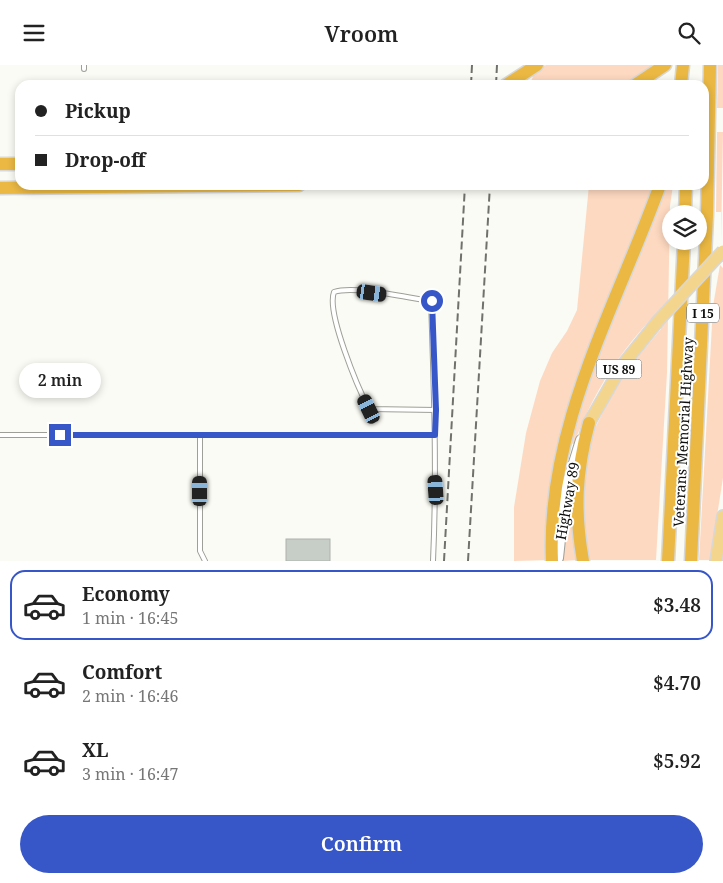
<!DOCTYPE html>
<meta charset="utf-8">
<style>
body{margin:0;font-family:"Noto Serif",serif;background:#f6f6f6;color:#222;height:100vh;display:flex;flex-direction:column;font-size:19px;white-space:nowrap}
*{box-sizing:border-box;margin:0}
p{font-size:16px;color:#767676}
.icon{flex:none;width:28px;height:28px;fill:none;stroke:currentColor;stroke-width:2;stroke-linecap:round;stroke-linejoin:round}
.map{position:relative;height:496px;overflow:hidden}
.drawer{display:flex;flex-direction:column;background:#fff;flex:1}
.drawer>*{flex:none}
.top-card{position:absolute;left:15px;top:15px;width:694px;height:110px;border-radius:15px;box-shadow:0 2px 8px #0003;display:grid;align-content:center;height:110px;padding:0 20px;background:#fff}
.buttons{position:absolute;left:662px;top:140px;display:grid;gap:10px}
.buttons a{display:grid;place-items:center;width:45px;height:45px;border-radius:50%;background:#fff;box-shadow:0 2px 8px #0003;font-size:25px}
.end{position:absolute;width:22px;height:22px;margin:-11px;border:6px solid #3756c8;background:#fff;box-shadow:0 0 0 2px #fff}
.from{border-radius:50%}
.bubble{position:absolute;height:35px;border-radius:18px;background:#fff;box-shadow:0 2px 8px #0003;font-size:16px;font-weight:600;line-height:35px;text-align:center}
.car{position:absolute;width:15px;height:30px;margin:-15px -8px;border-radius:6px;box-shadow:0 0 4px 1px #0007;background:linear-gradient(#222 24%,#8ab4d8 0 40%,#222 0 76%,#8ab4d8 0 86%,#222 0)}
.top-card b{display:flex;align-items:center;gap:18px;height:48px;font-size:19px}
.top-card b+b{border-top:1px solid #e0e0e0}
.top-card i{width:12px;height:12px;background:#222}
ul{padding:9px 0 0;list-style:none}
li{display:flex;align-items:center;gap:15px;height:70px;margin:0 10px 8px;padding:0 10px;border:2px solid transparent;border-radius:15px}
li div{flex:1}
li b{display:block;font-size:19px}
li em{font-style:normal;font-weight:600}
li.selected{border-color:#3756c8}
li>.icon{width:45px;height:45px;stroke-width:1.5}
.action{display:flex;gap:10px;margin-top:auto;padding:10px 20px}
.action a{flex:1;height:58px;border-radius:30px;background:#3756c8;color:#fff;font-size:20px;font-weight:600;line-height:58px;text-align:center}
header{display:flex;justify-content:space-between;align-items:center;height:65px;padding:0 20px;background:#fff;font-size:22px;font-weight:600}
.map>svg:first-child{display:block}
.green{fill:#fed9c1}
.building{fill:#c7cdc7;stroke:#adb2ad}
.lines{fill:none;stroke-linecap:round;stroke-linejoin:round}
.service-casing{stroke:#9e9f98;stroke-width:6}
.secondary-casing{stroke:#9e9f98;stroke-width:12}
.primary-casing{stroke:#d8d8d8;stroke-width:14}
.motorway-casing{stroke:#d8d8d8;stroke-width:15}
.service{stroke:#fff;stroke-width:4}
.secondary{stroke:#fff;stroke-width:10}
.primary{stroke:#f3d58e;stroke-width:11}
.motorway{stroke:#ebb943;stroke-width:12}
.rail{stroke:#70716d;stroke-width:2;stroke-dasharray:8 4;stroke-linecap:butt}
.primary-bridge-casing{stroke:#d8d8d8;stroke-width:14;stroke-linecap:butt}
.primary-bridge{stroke:#f3d58e;stroke-width:11}
.route{stroke:#3756c8;stroke-width:6}
.labels{text-anchor:middle;dominant-baseline:central;stroke-width:4;stroke-linejoin:round;paint-order:stroke}
.shield{fill:#fff;stroke:#565655;stroke-width:1}
.shield-label{font-size:12px;font-weight:bold;fill:#0e0e0c}
.street-label{font-size:14px;fill:#0e0e0c;stroke:#fff}
</style>
<header><svg class="icon" aria-label="menu" viewBox="0 0 24 24"><path d="M4 6h16M4 12h16M4 18h16"/></svg>Vroom<svg class="icon" aria-label="search" viewBox="0 0 24 24"><circle cx="10" cy="10" r="6"/><path d="M15 15l6 6"/></svg></header>
<div class="map">
<svg width="723" height="496" viewBox="0 0 723 496">
<rect width="100%" height="100%" fill="#fafbf4"/>
<g class="green">
<polygon points="546,0 655,0 622,20 530,20 534,8"/>
<polygon points="718,0 723,0 723,43 717,43"/>
<polygon points="717,67 723,67 721,177 721,147 716,147"/>
<polygon points="589,120 655,120 578,313 548,495 514,496 514,442 526,368 540,316 552,288 567,266 577,245"/>
<path d="M 665,120 L 673,120 L 670,141 L 667,308 L 656,495 L 587,495 L 580,422 L 592,369 L 620,313 L 661,264 L 657,248 C 620,285 592,330 574,379 L 569,378 L 579,339 Z"/>
<polygon points="720,200 723,203 723,413 710,495 699,495 713,241"/>
<polygon points="569,430 576,495 562,496 564,464"/>
</g>
<rect class="building" x="286" y="474" width="44" height="22"/>
<g class="lines">
<defs>
<g id="service">
<polyline points="84,4 84,0"/>
<polyline points="0,370 435,370"/>
<polyline points="200,370 200,486 205,496"/>
<path d="M 433,496 C 437,409 434,323 431,236 C 408,233 354,220 334,227 C 326,247 358,323 369,344 L 436,345"/>
</g>
<polyline id="secondary" points="558,493 565,427 581,375"/>
<g id="primary">
<polyline points="589,358 621,302 658,256"/>
<polyline points="716,496 723,451"/>
</g>
<g id="motorway">
<polyline points="506,20 537,0"/>
<polyline points="635,20 665,0"/>
<polyline points="681,20 683,0"/>
<polyline points="0,99 20,99"/>
<polyline points="0,123 299,120"/>
<polyline points="685,149 686,120"/>
<path d="M 552,496 C 546,362 616,242 660,120"/>
<path d="M 583,496 C 574,445 576,407 589,358"/>
<polyline points="668,496 684,176"/>
<polyline points="691,496 707,150 710,0"/>
</g>
</defs>
<use href="#service" class="service-casing"/>
<use href="#secondary" class="secondary-casing"/>
<use href="#primary" class="primary-casing"/>
<use href="#motorway" class="motorway-casing"/>
<use href="#service" class="service"/>
<use href="#secondary" class="secondary"/>
<use href="#primary" class="primary"/>
<use href="#motorway" class="motorway"/>
<g class="rail">
<polyline points="471,20 472,0"/>
<polyline points="496,20 497,0"/>
<polyline points="444,496 465,120"/>
<polyline points="468,496 490,120"/>
</g>
<defs>
<polyline id="primary-bridge" points="658,256 723,186"/>
</defs>
<use href="#primary-bridge" class="primary-bridge-casing"/>
<use href="#primary-bridge" class="primary-bridge"/>
</g>
<g class="lines">
<polyline class="route" points="60,370 435,370 436,345 432,236"/>
</g>
<g class="labels">
<g class="shield">
<rect x="687" y="238.5" width="32" height="19" rx="4"/>
<rect x="596.5" y="294.5" width="45" height="19" rx="4"/>
</g>
<g class="shield-label">
<text x="703" y="248">I 15</text>
<text x="619" y="304">US 89</text>
</g>
<g class="street-label">
<text transform="translate(683 367) rotate(-87)">Veterans Memorial Highway</text>
<text transform="translate(567 436) rotate(-80)">Highway 89</text>
</g>
</g>
</svg>
<div class="buttons">
<a><svg class="icon" aria-label="layers" viewBox="0 0 24 24"><path d="M12 4l9 5-9 5-9-5zM3 14l9 5 9-5"/></svg></a>
</div>
<i class="end from" style="left:432px;top:236px"></i>
<i class="end" style="left:60px;top:370px"></i>
<div class="bubble" style="left:19px;top:298px;width:82px">2 min</div>
<i class="car" style="left:372px;top:228px;rotate:98deg"></i>
<i class="car" style="left:369px;top:344px;rotate:334deg"></i>
<i class="car" style="left:436px;top:425px;rotate:356deg"></i>
<i class="car" style="left:200px;top:426px;rotate:0deg"></i>
<div class="top-card">
<b><i class="from"></i>Pickup</b>
<b><i></i>Drop-off</b>
</div>
</div>
<section class="drawer">
<ul>
<li class="selected"><svg class="icon" aria-label="car" viewBox="0 0 24 24"><path d="M5 17H2v-5l4-1 3-4h7l3 4 3 1v5h-3M9 17h6M6 11h13"/><circle cx="7" cy="17" r="2"/><circle cx="17" cy="17" r="2"/></svg><div><b>Economy</b><p>1 min · 16:45</p></div><em>$3.48</em></li>
<li><svg class="icon" aria-label="car" viewBox="0 0 24 24"><path d="M5 17H2v-5l4-1 3-4h7l3 4 3 1v5h-3M9 17h6M6 11h13"/><circle cx="7" cy="17" r="2"/><circle cx="17" cy="17" r="2"/></svg><div><b>Comfort</b><p>2 min · 16:46</p></div><em>$4.70</em></li>
<li><svg class="icon" aria-label="car" viewBox="0 0 24 24"><path d="M5 17H2v-5l4-1 3-4h7l3 4 3 1v5h-3M9 17h6M6 11h13"/><circle cx="7" cy="17" r="2"/><circle cx="17" cy="17" r="2"/></svg><div><b>XL</b><p>3 min · 16:47</p></div><em>$5.92</em></li>
</ul>
<div class="action"><a>Confirm</a></div>
</section>
